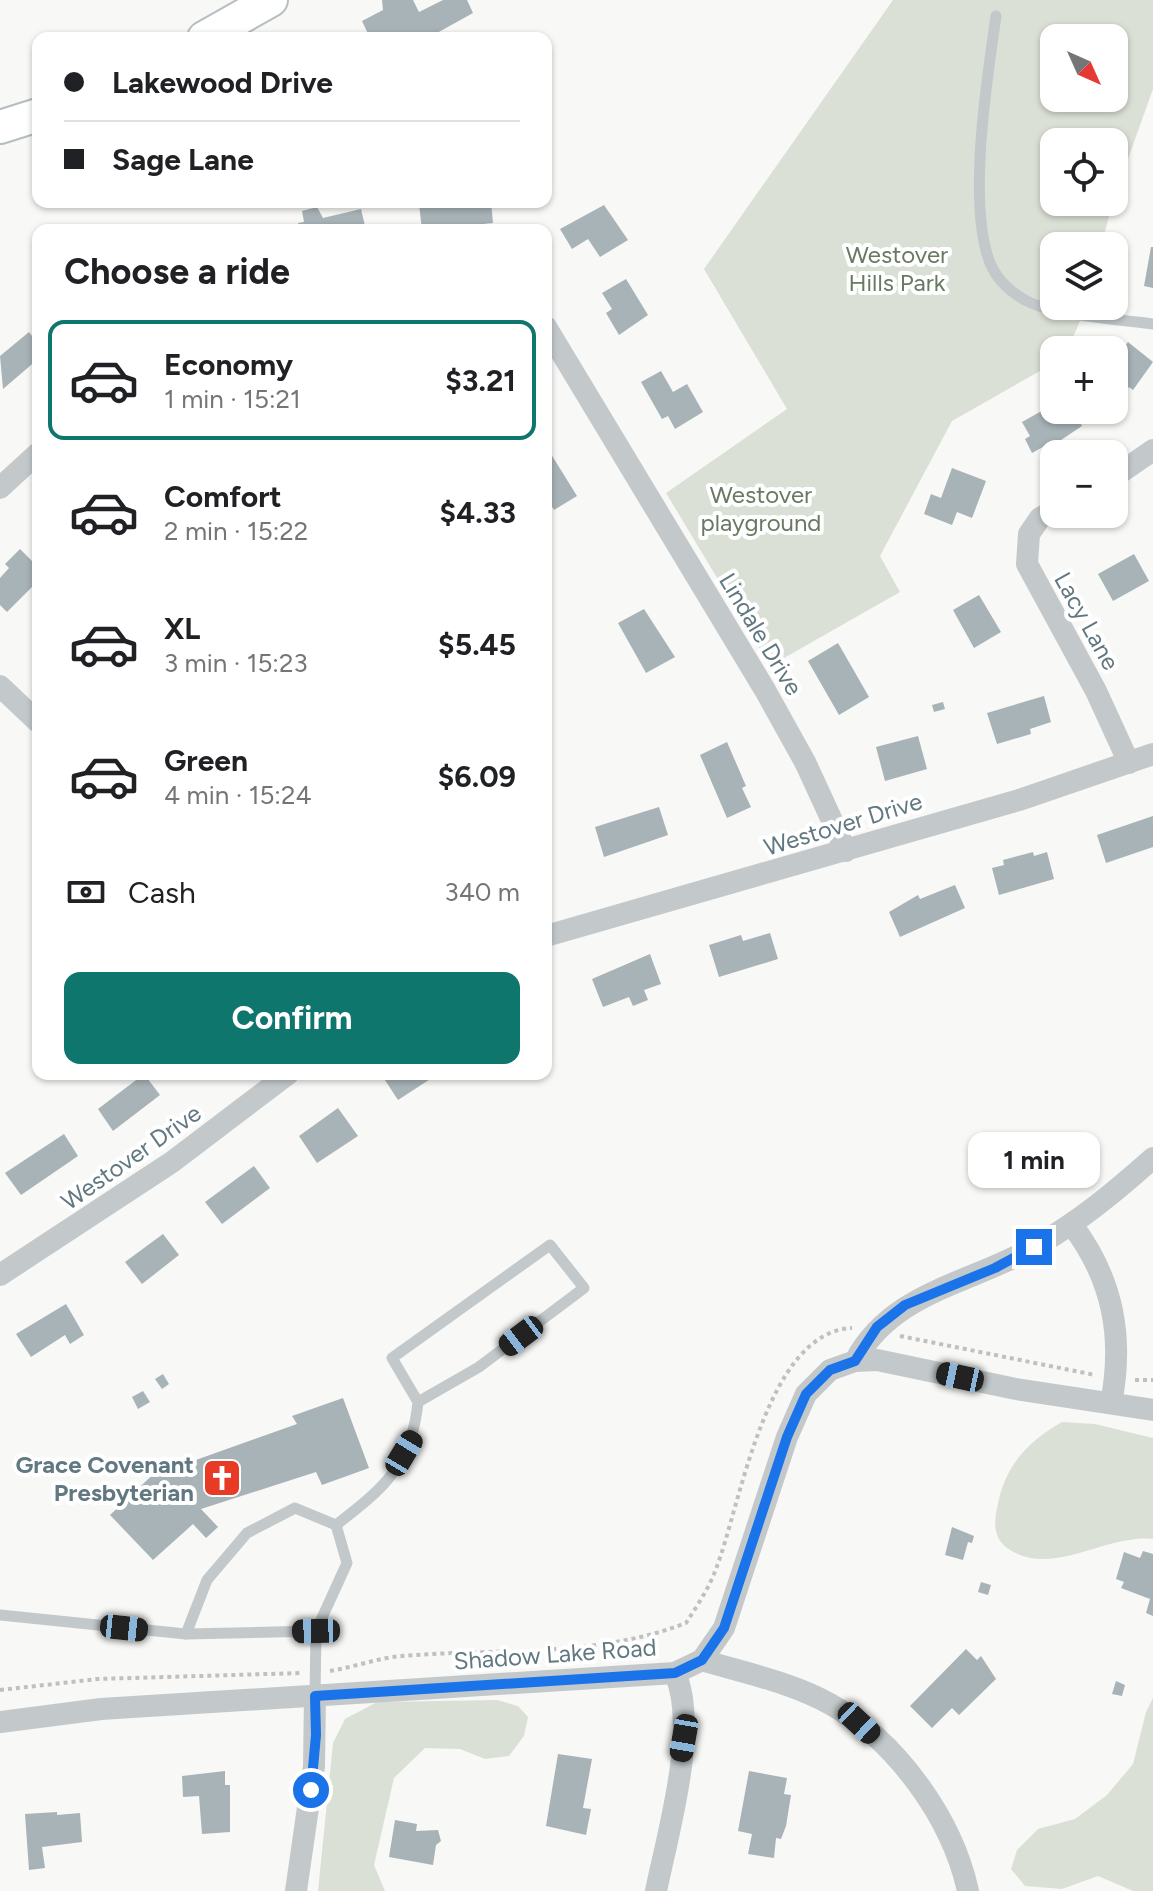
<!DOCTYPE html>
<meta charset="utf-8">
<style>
body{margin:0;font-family:Figtree,sans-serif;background:#f6f6f6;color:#202124;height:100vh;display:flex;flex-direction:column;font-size:30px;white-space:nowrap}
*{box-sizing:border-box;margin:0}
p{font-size:26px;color:#757577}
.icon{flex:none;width:44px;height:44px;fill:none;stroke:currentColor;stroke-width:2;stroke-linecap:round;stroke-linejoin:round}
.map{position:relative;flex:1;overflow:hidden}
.drawer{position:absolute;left:32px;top:224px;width:520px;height:856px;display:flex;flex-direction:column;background:#fff;border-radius:16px;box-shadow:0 2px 6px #0004}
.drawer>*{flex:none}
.banner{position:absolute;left:32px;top:32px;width:520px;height:176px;border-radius:16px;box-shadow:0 2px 6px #0004;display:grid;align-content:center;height:176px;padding:0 32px;background:#fff}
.needle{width:52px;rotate:135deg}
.controls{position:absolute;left:1040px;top:24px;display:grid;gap:16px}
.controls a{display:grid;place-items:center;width:88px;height:88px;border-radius:16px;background:#fff;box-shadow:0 2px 6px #0004;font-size:40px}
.end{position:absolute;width:36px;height:36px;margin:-18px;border:10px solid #1a73e8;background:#fff;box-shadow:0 0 0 4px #fff}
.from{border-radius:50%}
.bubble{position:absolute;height:56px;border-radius:16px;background:#fff;box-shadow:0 2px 6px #0004;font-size:26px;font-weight:700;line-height:56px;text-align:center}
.car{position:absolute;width:24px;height:48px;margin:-24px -12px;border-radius:10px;box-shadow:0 0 6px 2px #0007;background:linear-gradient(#222 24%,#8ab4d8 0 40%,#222 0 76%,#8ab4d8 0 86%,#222 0)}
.banner b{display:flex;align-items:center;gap:28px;height:76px;font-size:30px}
.banner b+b{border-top:2px solid #e0e0e0}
.banner i{width:20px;height:20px;background:#202124}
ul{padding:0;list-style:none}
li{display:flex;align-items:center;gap:24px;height:120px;margin:0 16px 12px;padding:0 16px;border:4px solid transparent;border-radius:16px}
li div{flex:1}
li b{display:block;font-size:30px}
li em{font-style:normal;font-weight:700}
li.active{border-color:#0f766e}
li>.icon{width:72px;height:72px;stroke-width:1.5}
h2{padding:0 32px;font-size:36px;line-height:96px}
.pay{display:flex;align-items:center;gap:20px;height:88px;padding:0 32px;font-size:30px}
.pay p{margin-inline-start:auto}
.primary-button{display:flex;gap:16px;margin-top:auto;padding:16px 32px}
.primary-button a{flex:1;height:92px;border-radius:16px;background:#0f766e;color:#fff;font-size:32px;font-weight:700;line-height:92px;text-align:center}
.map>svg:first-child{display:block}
.green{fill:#dbe0d6;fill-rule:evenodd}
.building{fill:#a8b3b7}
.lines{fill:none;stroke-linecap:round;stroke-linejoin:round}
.secondary-casing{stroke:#b6bdc0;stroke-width:36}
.path{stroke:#bdc1c3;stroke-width:4;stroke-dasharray:4 4;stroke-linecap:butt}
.lane{stroke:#c3c9cb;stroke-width:11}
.street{stroke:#c3c9cb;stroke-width:22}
.secondary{stroke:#fff;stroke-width:32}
.route{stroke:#1a73e8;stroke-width:10}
.labels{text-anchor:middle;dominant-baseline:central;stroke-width:8;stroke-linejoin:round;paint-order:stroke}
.park-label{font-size:24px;fill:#697962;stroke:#fff}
.street-label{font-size:24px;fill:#627881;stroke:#fff}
.poi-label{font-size:24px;font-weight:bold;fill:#627881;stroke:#fff;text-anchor:end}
</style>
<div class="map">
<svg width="1153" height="1891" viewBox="0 0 1153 1891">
<rect width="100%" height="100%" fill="#f8f8f6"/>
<g class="green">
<path d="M 893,0 L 1153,0 L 1153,89 L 1114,198 L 1114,142 L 1054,142 L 1054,202 L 1113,202 L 1101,246 L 1054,246 L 1054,306 L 1086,306 L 1068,350 L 1054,350 L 1054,363 L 952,421 L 880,556 L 900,592 L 770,666 L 666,493 L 787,409 L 704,269 ZM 1054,38 L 1114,38 L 1114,98 L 1054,98 Z"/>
<path d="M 1062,1422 L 1095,1424 L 1153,1438 L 1153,1539 C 1105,1534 1055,1577 1010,1550 C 989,1537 995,1516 1000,1495 C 1010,1460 1031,1440 1062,1422 Z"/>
<polygon points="1153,1698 1153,1891 1133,1891 1098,1876 1062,1889 1025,1886 1011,1869 1017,1850 1038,1829 1075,1819 1107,1795 1133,1764 1146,1712"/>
<polygon points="497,1700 518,1706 528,1717 524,1736 509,1756 485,1759 460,1749 425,1748 394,1778 374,1865 385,1891 318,1891 333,1743 345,1719 377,1702"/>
</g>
<g class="building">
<polygon points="382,0 413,0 419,12 443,0 467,0 473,13 428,38 400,38 397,33 387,38 370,38 362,21 383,10"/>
<polygon points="491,202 493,223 422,230 419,204"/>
<polygon points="604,205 628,240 600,257 588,239 572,249 560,229"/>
<polygon points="317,207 323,218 361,209 366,230 300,230 298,223 304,222 302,211"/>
<polygon points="1151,247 1153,247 1153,288 1144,286"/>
<polygon points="626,279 648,315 619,335 606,313 612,309 602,293"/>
<polygon points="29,332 38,344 38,359 3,389 0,356"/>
<polygon points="1128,342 1153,362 1133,390 1129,387 1114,407 1114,361"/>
<polygon points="661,371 673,392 687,384 703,412 675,429 668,416 662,419 641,382"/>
<polygon points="1054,404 1054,410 1079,410 1074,412 1082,426 1052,446 1050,443 1032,453 1025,439 1030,436 1022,422"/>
<polygon points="546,446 577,496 554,510 546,497"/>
<polygon points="952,468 986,481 972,518 957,512 952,525 924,514 931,494 941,498"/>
<polygon points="20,549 38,567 38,581 7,612 0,605 0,578 9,568 5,564"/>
<polygon points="1134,554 1149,581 1113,601 1098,574"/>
<polygon points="979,595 1001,632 974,648 953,610"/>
<polygon points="644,609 675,657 646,673 618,623"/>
<polygon points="838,643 869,697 839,715 808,661"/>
<polygon points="1044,696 1051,722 1030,729 1031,734 997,744 987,713"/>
<polygon points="943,702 945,709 934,712 932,705"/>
<polygon points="918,736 927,769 885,781 876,747"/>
<polygon points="727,742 746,786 742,788 751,807 727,818 700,755"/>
<polygon points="659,807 668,835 604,857 595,827"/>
<polygon points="1153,816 1153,847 1106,863 1097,835"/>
<polygon points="1033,852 1034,856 1047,852 1054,879 999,895 992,868 1004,865 1003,860"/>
<polygon points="955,885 965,908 900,937 889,912 918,895 920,899"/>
<polygon points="770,933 778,959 719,977 709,945 741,935 743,941"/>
<polygon points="650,954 661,984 644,990 648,1000 633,1006 629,997 603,1007 592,979"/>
<polygon points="144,1074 160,1095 113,1131 98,1109"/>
<polygon points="381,1074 438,1074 398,1100"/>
<polygon points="338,1108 358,1136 317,1163 299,1136"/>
<polygon points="64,1134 78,1156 21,1195 5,1173"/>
<polygon points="254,1166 270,1188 222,1224 205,1202"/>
<polygon points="163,1234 179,1255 142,1284 125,1262"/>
<polygon points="66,1304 84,1335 70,1344 65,1335 31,1357 16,1334"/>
<polygon points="163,1374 169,1384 162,1389 155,1379"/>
<polygon points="143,1391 150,1402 138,1409 132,1397"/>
<polygon points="343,1398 369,1468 322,1485 316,1472 201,1509 218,1527 206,1538 193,1524 153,1560 110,1515 161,1467 165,1471 297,1424 292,1416"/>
<polygon points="952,1527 974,1536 972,1543 968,1542 963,1560 945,1555"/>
<polygon points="1143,1551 1153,1554 1153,1616 1146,1613 1150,1599 1121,1588 1124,1582 1116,1579 1124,1552 1140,1558"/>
<polygon points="981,1582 991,1585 988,1595 978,1592"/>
<polygon points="966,1649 977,1660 981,1656 996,1679 959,1715 952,1708 932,1728 910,1706"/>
<polygon points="1116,1681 1125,1685 1122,1696 1112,1694"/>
<polygon points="558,1754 592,1759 583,1808 591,1809 586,1835 546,1826"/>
<polygon points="225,1771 225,1785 230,1785 230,1832 202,1834 199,1796 183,1797 182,1776"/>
<polygon points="749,1771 787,1778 784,1794 791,1795 786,1826 781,1839 776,1838 774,1858 748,1854 752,1834 738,1831"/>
<polygon points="57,1812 57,1815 80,1813 82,1842 42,1847 45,1868 29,1870 25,1814"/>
<polygon points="395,1820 417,1824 416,1831 438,1830 441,1841 436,1845 433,1865 389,1857"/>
</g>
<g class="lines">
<defs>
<g id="secondary">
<polyline points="204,38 271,0"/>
<polyline points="0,127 38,115"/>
</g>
</defs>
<use href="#secondary" class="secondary-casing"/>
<g class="path">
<polyline points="900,1336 1095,1375"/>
<polyline points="1135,1380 1153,1380"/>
<path d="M 330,1671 C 354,1667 378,1658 402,1656 C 497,1648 596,1658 686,1623 C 697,1606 709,1588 716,1569 C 741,1504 766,1332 852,1328"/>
<polyline points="0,1690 98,1679 301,1673"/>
</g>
<g class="lane">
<path d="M 996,16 C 987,79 967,204 990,263 C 997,280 1012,293 1027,301 C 1053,315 1122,320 1153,324"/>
<path d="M 336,1525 C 383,1489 412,1465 418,1402 L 479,1367 L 584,1288 L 550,1245 L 392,1358 L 418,1402"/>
<polyline points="0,1615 186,1634 316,1631 315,1696"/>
<polyline points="186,1634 207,1580 247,1533 295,1508 336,1525 347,1563 316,1631"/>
</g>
<g class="street">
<polyline points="546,327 765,690 805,762 846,851"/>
<polyline points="1114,477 1153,450"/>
<polyline points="0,488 38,453"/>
<polyline points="1054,510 1040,518 1029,534 1027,564 1096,691 1129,763"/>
<polyline points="0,686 38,722"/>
<polyline points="546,936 1019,800 1153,754"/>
<path d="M 1072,1225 C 1113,1279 1124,1337 1111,1403"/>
<polyline points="0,1275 172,1162 288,1074"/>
<path d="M 855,1361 C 892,1291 973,1283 1036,1246 C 1080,1221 1116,1191 1153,1158"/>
<path d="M 702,1660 C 744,1673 791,1682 830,1704 C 896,1740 952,1818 968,1891"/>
<polyline points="0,1722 101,1709 675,1673 702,1660 724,1628 787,1437 806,1394 830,1370 855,1361 877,1360 1016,1389 1153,1410"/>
<polyline points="296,1891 314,1766 315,1696"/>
<path d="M 656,1891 C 668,1832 699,1728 675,1673"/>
</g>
<use href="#secondary" class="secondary"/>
</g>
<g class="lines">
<polyline class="route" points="311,1790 316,1735 315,1696 675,1673 702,1660 724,1628 787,1437 806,1394 830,1370 855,1361 877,1327 905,1305 995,1268 1034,1247"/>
</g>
<defs>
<symbol id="church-square" viewBox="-11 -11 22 22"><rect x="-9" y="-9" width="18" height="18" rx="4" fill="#e83b26" stroke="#fff"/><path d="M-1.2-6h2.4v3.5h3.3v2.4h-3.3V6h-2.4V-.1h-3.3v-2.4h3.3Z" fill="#fff"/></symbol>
</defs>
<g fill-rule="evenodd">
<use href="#church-square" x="200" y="1456" width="44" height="44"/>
</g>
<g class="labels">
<g class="park-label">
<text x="897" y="254">Westover<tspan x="897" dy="28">Hills Park</tspan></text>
<text x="761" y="494">Westover<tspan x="761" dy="28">playground</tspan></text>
</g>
<g class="street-label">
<text transform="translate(1087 621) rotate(61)">Lacy Lane</text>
<text transform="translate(761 634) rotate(59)">Lindale Drive</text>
<text transform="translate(843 824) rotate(-17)">Westover Drive</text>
<text transform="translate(131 1157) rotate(-35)">Westover Drive</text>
<text transform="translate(555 1654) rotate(-4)">Shadow Lake Road</text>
</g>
<g class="poi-label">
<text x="194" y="1464">Grace Covenant<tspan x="194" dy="28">Presbyterian</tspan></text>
</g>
</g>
</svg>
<div class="controls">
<a><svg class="needle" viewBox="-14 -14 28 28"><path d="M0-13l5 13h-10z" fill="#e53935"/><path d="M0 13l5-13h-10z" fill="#757577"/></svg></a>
<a><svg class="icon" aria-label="locate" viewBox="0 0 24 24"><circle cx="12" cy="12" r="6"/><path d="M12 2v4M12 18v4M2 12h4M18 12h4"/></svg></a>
<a><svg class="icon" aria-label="layers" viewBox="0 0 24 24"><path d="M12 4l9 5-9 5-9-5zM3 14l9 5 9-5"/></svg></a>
<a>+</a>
<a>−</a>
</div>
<i class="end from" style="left:311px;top:1790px"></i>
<i class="end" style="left:1034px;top:1247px"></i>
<div class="bubble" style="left:968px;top:1132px;width:132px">1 min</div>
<i class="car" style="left:521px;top:1336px;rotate:233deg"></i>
<i class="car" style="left:960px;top:1377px;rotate:282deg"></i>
<i class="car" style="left:404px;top:1453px;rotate:31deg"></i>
<i class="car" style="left:124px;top:1628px;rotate:96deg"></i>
<i class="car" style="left:316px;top:1631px;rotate:269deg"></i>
<i class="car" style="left:859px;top:1723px;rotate:133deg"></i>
<i class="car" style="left:684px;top:1738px;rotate:190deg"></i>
<div class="banner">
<b><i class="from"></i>Lakewood Drive</b>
<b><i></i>Sage Lane</b>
</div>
<section class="drawer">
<h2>Choose a ride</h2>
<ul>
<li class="active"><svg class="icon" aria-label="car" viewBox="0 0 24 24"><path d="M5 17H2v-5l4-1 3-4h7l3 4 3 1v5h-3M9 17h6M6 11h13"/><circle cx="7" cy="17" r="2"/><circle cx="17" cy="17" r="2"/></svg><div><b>Economy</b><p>1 min · 15:21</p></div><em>$3.21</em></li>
<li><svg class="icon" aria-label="car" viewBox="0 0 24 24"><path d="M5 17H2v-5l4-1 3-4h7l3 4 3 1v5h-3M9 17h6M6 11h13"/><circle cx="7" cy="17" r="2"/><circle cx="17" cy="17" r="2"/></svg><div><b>Comfort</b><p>2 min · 15:22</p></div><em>$4.33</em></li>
<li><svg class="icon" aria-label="car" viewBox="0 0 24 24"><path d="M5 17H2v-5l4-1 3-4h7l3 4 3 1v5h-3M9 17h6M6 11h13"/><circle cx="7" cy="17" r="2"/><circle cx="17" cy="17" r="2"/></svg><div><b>XL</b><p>3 min · 15:23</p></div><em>$5.45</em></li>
<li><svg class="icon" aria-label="car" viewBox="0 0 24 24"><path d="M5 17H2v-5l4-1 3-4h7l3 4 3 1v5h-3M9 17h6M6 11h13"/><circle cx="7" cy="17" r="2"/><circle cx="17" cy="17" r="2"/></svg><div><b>Green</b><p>4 min · 15:24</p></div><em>$6.09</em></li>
</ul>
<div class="pay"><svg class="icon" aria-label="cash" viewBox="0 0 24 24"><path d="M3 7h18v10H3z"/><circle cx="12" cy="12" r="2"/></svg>Cash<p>340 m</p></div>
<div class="primary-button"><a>Confirm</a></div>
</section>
</div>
